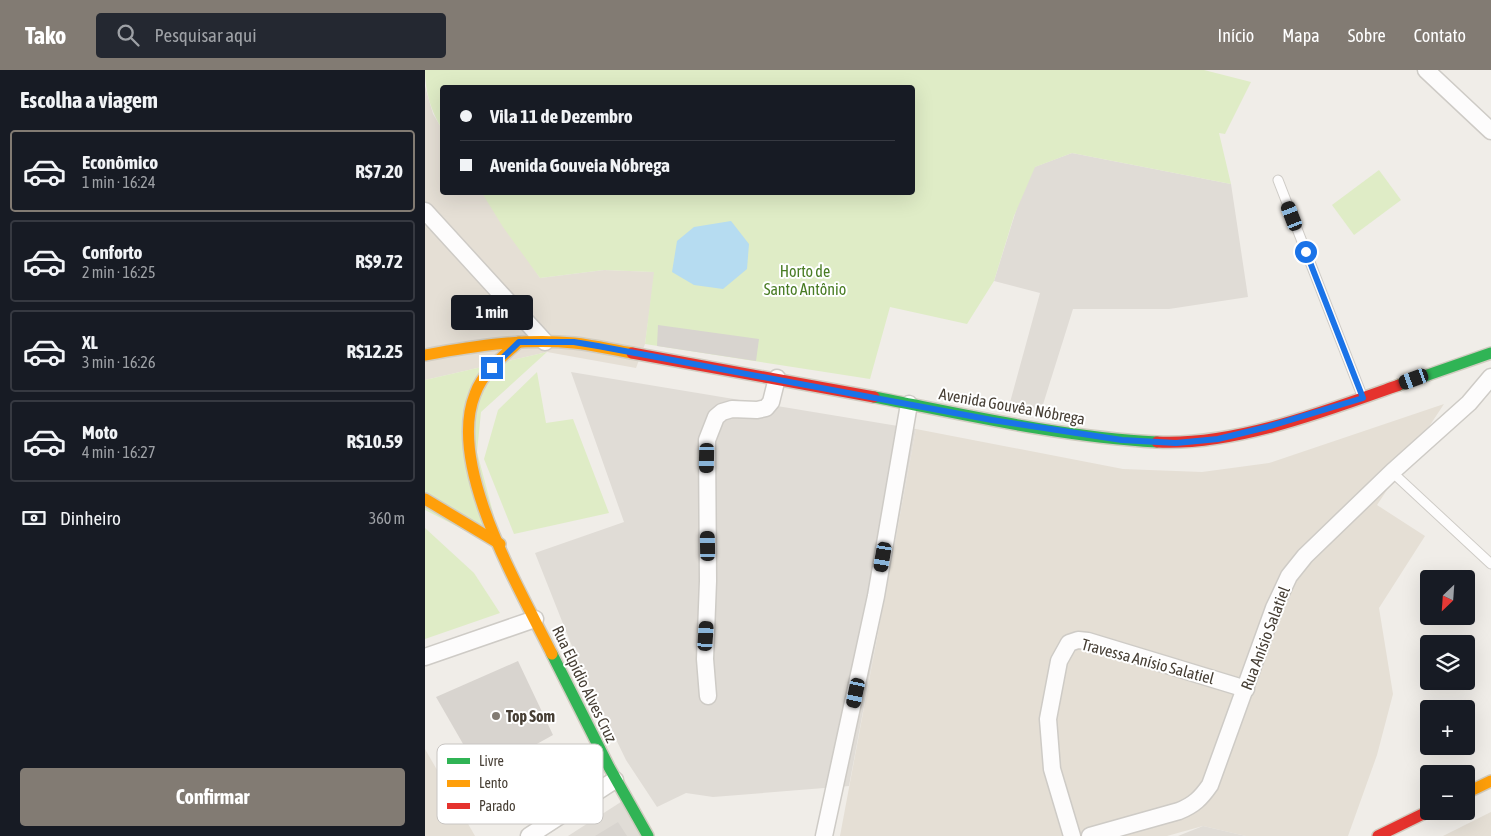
<!DOCTYPE html>
<html lang="pt">
<meta charset="utf-8">
<style>
body{margin:0;font-family:"Asap Condensed",sans-serif;background:#242831;color:#f1f3f6;height:100vh;display:flex;flex-direction:column;font-size:19px;white-space:nowrap}
*{box-sizing:border-box;margin:0}
p{font-size:16px;color:#9ea1a6}
.icon{flex:none;width:28px;height:28px;fill:none;stroke:currentColor;stroke-width:2;stroke-linecap:round;stroke-linejoin:round}
.map{position:relative;flex:1;overflow:hidden}
.details{display:flex;flex-direction:column;background:#171b24;width:425px}
.details>*{flex:none}
.hud{position:absolute;left:15px;top:15px;width:475px;height:110px;border-radius:5px;box-shadow:0 5px 20px #0002;display:grid;align-content:center;height:110px;padding:0 20px;background:#171b24}
.needle{width:32px;rotate:205deg}
.tools{position:absolute;left:995px;top:500px;display:grid;gap:10px}
.tools a{display:grid;place-items:center;width:55px;height:55px;border-radius:5px;background:#171b24;box-shadow:0 5px 20px #0002;font-size:25px}
.end{position:absolute;width:22px;height:22px;margin:-11px;border:6px solid #1a73e8;background:#fff;box-shadow:0 0 0 2px #fff}
.from{border-radius:50%}
.bubble{position:absolute;height:35px;border-radius:5px;background:#171b24;box-shadow:0 5px 20px #0002;font-size:16px;font-weight:700;line-height:35px;text-align:center}
.car{position:absolute;width:15px;height:30px;margin:-15px -8px;border-radius:6px;box-shadow:0 0 4px 1px #0007;background:linear-gradient(#222 24%,#8ab4d8 0 40%,#222 0 76%,#8ab4d8 0 86%,#222 0)}
.hud b{display:flex;align-items:center;gap:18px;height:48px;font-size:19px}
.hud b+b{border-top:1px solid #363941}
.hud i{width:12px;height:12px;background:#f1f3f6}
ul{padding:0;list-style:none}
li{display:flex;align-items:center;gap:15px;height:82px;margin:0 10px 8px;padding:0 10px;border:2px solid #363941;border-radius:5px}
li div{flex:1}
li b{display:block;font-size:19px}
li em{font-style:normal;font-weight:700}
li.selected{border-color:#827b73}
li>.icon{width:45px;height:45px;stroke-width:1.5}
h2{padding:0 20px;font-size:22px;line-height:60px}
.pay{display:flex;align-items:center;gap:12px;height:55px;padding:0 20px;font-size:19px}
.pay p{margin-inline-start:auto}
.action{display:flex;gap:10px;margin-top:auto;padding:10px 20px}
.action a{flex:1;height:58px;border-radius:5px;background:#827b73;color:#fff;font-size:20px;font-weight:700;line-height:58px;text-align:center}
header{display:flex;align-items:center;gap:30px;box-sizing:border-box;height:70px;padding:0 25px;background:#827b73;color:#fff}
header strong{font-size:24px}
nav{display:flex;gap:28px;margin-inline-start:auto;font-size:18px}
.search{width:350px;height:45px;background:#242831;display:flex;align-items:center;gap:12px;box-sizing:border-box;padding:0 18px;border-radius:5px;color:#9ea1a6;font-size:19px}
main{display:flex;flex:1;min-height:0}
.map>svg:first-child{display:block}
.residential{fill:#e5dfd5}
.industrial{fill:#e0dcd6}
.green{fill:#dfecc6}
.water{fill:#b6dcf1}
.building{fill:#d8d4cf}
.lines{fill:none;stroke-linecap:round;stroke-linejoin:round}
.lane-casing{stroke:#cecbc6;stroke-width:11}
.street-casing{stroke:#cecbc6;stroke-width:19}
.fast-casing{stroke:#d1ccc0;stroke-width:14}
.slow-casing{stroke:#d1ccc0;stroke-width:14}
.jam-casing{stroke:#d1ccc0;stroke-width:14}
.lane{stroke:#fdfcfc;stroke-width:9}
.street{stroke:#fdfcfc;stroke-width:16}
.fast{stroke:#30b455;stroke-width:11}
.slow{stroke:#ff9f0a;stroke-width:11}
.jam{stroke:#e5322d;stroke-width:11}
.route{stroke:#1a73e8;stroke-width:6}
.poi-dot{fill:#827b73;stroke:#fff;stroke-width:2}
.labels{text-anchor:middle;dominant-baseline:central;stroke-width:4;stroke-linejoin:round;paint-order:stroke}
.park-label{font-size:16px;fill:#497c24;stroke:#fff}
.street-label{font-size:16px;fill:#463e34;stroke:#fff}
.poi-label{font-size:16px;font-weight:bold;fill:#463e34;stroke:#fff;text-anchor:start}
.key{fill:#fff;stroke:#c8c5c2;stroke-width:1}
.key-label{font-size:14px;fill:#463e34}
</style>
<header>
<strong>Tako</strong>
<div class="search"><svg class="icon" aria-label="search" viewBox="0 0 24 24"><circle cx="10" cy="10" r="6"/><path d="M15 15l6 6"/></svg>Pesquisar aqui</div>
<nav><a>Início</a><a>Mapa</a><a>Sobre</a><a>Contato</a></nav>
</header>
<main>
<section class="details">
<h2>Escolha a viagem</h2>
<ul>
<li class="selected"><svg class="icon" aria-label="car" viewBox="0 0 24 24"><path d="M5 17H2v-5l4-1 3-4h7l3 4 3 1v5h-3M9 17h6M6 11h13"/><circle cx="7" cy="17" r="2"/><circle cx="17" cy="17" r="2"/></svg><div><b>Econômico</b><p>1 min · 16:24</p></div><em>R$7.20</em></li>
<li><svg class="icon" aria-label="car" viewBox="0 0 24 24"><path d="M5 17H2v-5l4-1 3-4h7l3 4 3 1v5h-3M9 17h6M6 11h13"/><circle cx="7" cy="17" r="2"/><circle cx="17" cy="17" r="2"/></svg><div><b>Conforto</b><p>2 min · 16:25</p></div><em>R$9.72</em></li>
<li><svg class="icon" aria-label="car" viewBox="0 0 24 24"><path d="M5 17H2v-5l4-1 3-4h7l3 4 3 1v5h-3M9 17h6M6 11h13"/><circle cx="7" cy="17" r="2"/><circle cx="17" cy="17" r="2"/></svg><div><b>XL</b><p>3 min · 16:26</p></div><em>R$12.25</em></li>
<li><svg class="icon" aria-label="car" viewBox="0 0 24 24"><path d="M5 17H2v-5l4-1 3-4h7l3 4 3 1v5h-3M9 17h6M6 11h13"/><circle cx="7" cy="17" r="2"/><circle cx="17" cy="17" r="2"/></svg><div><b>Moto</b><p>4 min · 16:27</p></div><em>R$10.59</em></li>
</ul>
<div class="pay"><svg class="icon" aria-label="cash" viewBox="0 0 24 24"><path d="M3 7h18v10H3z"/><circle cx="12" cy="12" r="2"/></svg>Dinheiro<p>360 m</p></div>
<div class="action"><a>Confirmar</a></div>
</section>
<div class="map">
<svg width="1066" height="766" viewBox="0 0 1066 766">
<rect width="100%" height="100%" fill="#f0ede8"/>
<g class="residential">
<polygon points="0,16 8,44 17,59 18,122 59,123 115,208 179,200 230,202 220,274 211,298 122,282 0,310"/>
<polygon points="1019,334 952,435 1000,466 954,538 968,624 952,685 923,766 821,766 778,756 742,766 415,766 491,359 698,399 777,402 844,393"/>
<polygon points="0,679 50,766 0,766"/>
<polygon points="1066,742 1066,766 1018,766"/>
</g>
<g class="industrial">
<polygon points="647,83 806,114 823,227 744,239 648,239 615,344 584,336 615,223 569,211 604,99"/>
<polygon points="146,302 491,359 424,716 288,727 261,723 232,737 201,690 152,589 110,483 199,452"/>
<polygon points="199,730 228,766 143,766"/>
<polygon points="778,756 821,766 753,766"/>
</g>
<g class="green">
<path d="M 0,0 L 779,0 L 826,12 L 800,64 L 794,63 L 806,114 L 647,83 L 610,97 L 589,146 L 569,211 L 542,254 L 465,237 L 445,309 L 220,274 L 229,202 L 179,200 L 115,208 L 78,157 L 57,123 L 488,122 L 488,18 L 18,18 L 17,59 C 6,41 0,22 0,0 Z"/>
<polygon points="954,100 976,130 929,165 907,135"/>
<polygon points="122,282 56,342 52,382 78,480 0,440 0,310"/>
<polygon points="112,302 121,353 148,349 184,443 89,464 59,389 73,340"/>
<polygon points="0,458 49,503 75,543 0,569"/>
</g>
<polygon class="water" points="306,151 324,174 322,199 298,219 269,215 247,202 252,171 269,157"/>
<g class="building">
<polygon points="233,255 334,269 331,291 232,276"/>
<polygon points="93,591 128,665 56,705 11,627"/>
<polygon points="193,752 202,766 170,766"/>
</g>
<g class="lines">
<defs>
<g id="lane">
<polyline points="853,110 938,328"/>
<polyline points="967,402 1066,494"/>
</g>
<g id="street">
<polyline points="1001,0 1066,61"/>
<polyline points="0,141 120,272"/>
<polyline points="0,587 110,549"/>
<polyline points="283,626 280,589 283,511 282,370 291,347 297,342 307,339 332,340 341,338 346,332 352,308"/>
<polyline points="104,766 190,710"/>
<polyline points="399,766 451,526 484,334"/>
<polyline points="647,766 627,699 623,649 634,591 644,573 653,570 663,571 821,619"/>
<path d="M 665,766 L 754,741 C 769,735 776,728 785,715 L 849,538 L 864,506 L 880,486 L 967,402 L 1044,333 L 1066,307"/>
</g>
<g id="fast">
<polyline points="974,315 1066,283"/>
<path d="M 449,327 C 542,345 637,367 732,372"/>
<polyline points="127,584 184,697 223,766"/>
</g>
<g id="slow">
<path d="M 94,272 C 77,287 58,302 50,324 C 21,396 95,519 127,584"/>
<path d="M 0,285 C 49,276 99,268 149,273 C 169,275 188,280 207,283"/>
<polyline points="0,429 75,474"/>
<polyline points="1041,723 1066,711"/>
</g>
<g id="jam">
<polyline points="207,283 449,327"/>
<path d="M 732,372 C 809,376 901,341 974,315"/>
<polyline points="953,766 1004,741"/>
</g>
</defs>
<use href="#lane" class="lane-casing"/>
<use href="#street" class="street-casing"/>
<use href="#fast" class="fast-casing"/>
<use href="#slow" class="slow-casing"/>
<use href="#jam" class="jam-casing"/>
<use href="#lane" class="lane"/>
<use href="#street" class="street"/>
<use href="#fast" class="fast"/>
<use href="#slow" class="slow"/>
<use href="#jam" class="jam"/>
</g>
<g class="lines">
<polyline class="route" points="67,298 94,272 149,272 173,276 567,350 697,370 751,373 793,369 842,357 938,328 881,182"/>
</g>
<circle class="poi-dot" cx="71" cy="646" r="5"/>
<g class="labels">
<g class="park-label">
<text x="380" y="201">Horto de<tspan x="380" dy="18">Santo Antônio</tspan></text>
</g>
<g class="street-label">
<text transform="translate(587 336) rotate(10)">Avenida Gouvêa Nóbrega</text>
<text transform="translate(840 568) rotate(-69)">Rua Anísio Salatiel</text>
<text transform="translate(723 591) rotate(15)">Travessa Anísio Salatiel</text>
<text transform="translate(160 614) rotate(64)">Rua Elpídio Alves Cruz</text>
</g>
<g class="poi-label">
<text x="81" y="646">Top Som</text>
</g>
</g>
<rect x="12" y="674" width="166" height="80" rx="8" class="key"/>
<rect x="22" y="688" width="23" height="6" fill="#30b455"/>
<rect x="22" y="710" width="23" height="7" fill="#ff9f0a"/>
<rect x="22" y="733" width="23" height="6" fill="#e5322d"/>
<g class="key-label">
<text x="54" y="696">Livre</text>
<text x="54" y="718">Lento</text>
<text x="54" y="741">Parado</text>
</g>
</svg>
<div class="tools">
<a><svg class="needle" viewBox="-14 -14 28 28"><path d="M0-13l5 13h-10z" fill="#e53935"/><path d="M0 13l5-13h-10z" fill="#9ea1a6"/></svg></a>
<a><svg class="icon" aria-label="layers" viewBox="0 0 24 24"><path d="M12 4l9 5-9 5-9-5zM3 14l9 5 9-5"/></svg></a>
<a>+</a>
<a>−</a>
</div>
<i class="end from" style="left:881px;top:182px"></i>
<i class="end" style="left:67px;top:298px"></i>
<div class="bubble" style="left:26px;top:225px;width:82px">1 min</div>
<i class="car" style="left:867px;top:146px;rotate:339deg"></i>
<i class="car" style="left:989px;top:309px;rotate:250deg"></i>
<i class="car" style="left:282px;top:388px;rotate:181deg"></i>
<i class="car" style="left:283px;top:476px;rotate:359deg"></i>
<i class="car" style="left:458px;top:487px;rotate:190deg"></i>
<i class="car" style="left:281px;top:566px;rotate:4deg"></i>
<i class="car" style="left:431px;top:623px;rotate:192deg"></i>
<div class="hud">
<b><i class="from"></i>Vila 11 de Dezembro</b>
<b><i></i>Avenida Gouveia Nóbrega</b>
</div>
</div>
</main>
